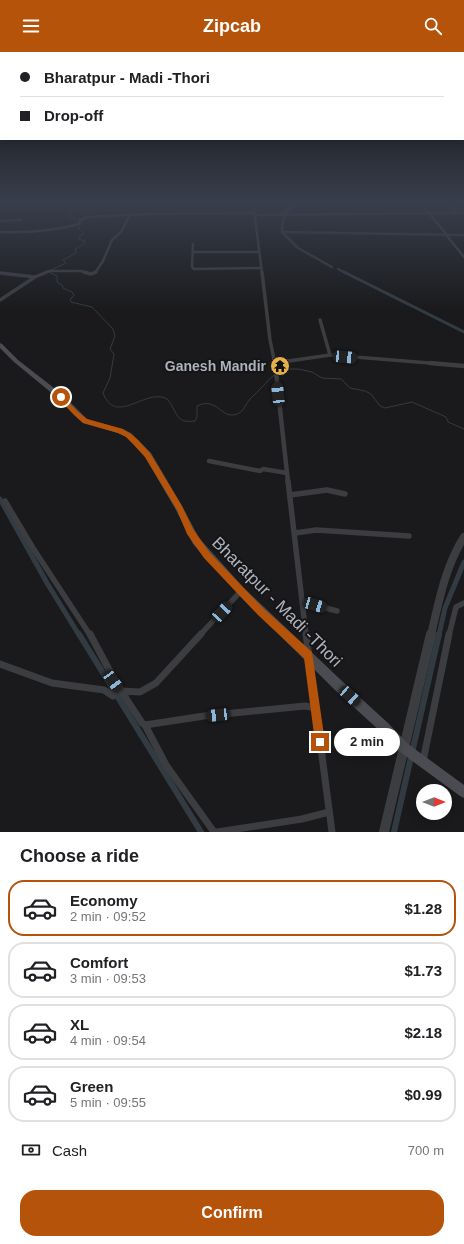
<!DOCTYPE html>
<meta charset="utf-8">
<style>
body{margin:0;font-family:Arial,sans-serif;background:#f2f2f2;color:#202124;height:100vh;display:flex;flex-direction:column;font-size:15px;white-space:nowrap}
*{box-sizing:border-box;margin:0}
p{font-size:13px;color:#757577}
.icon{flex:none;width:22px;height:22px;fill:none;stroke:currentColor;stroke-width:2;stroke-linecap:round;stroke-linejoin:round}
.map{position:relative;height:780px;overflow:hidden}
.panel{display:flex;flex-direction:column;background:#fff;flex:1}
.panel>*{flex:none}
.guide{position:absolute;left:0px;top:0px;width:464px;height:88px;box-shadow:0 2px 10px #0003;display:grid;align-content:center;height:88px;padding:0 20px;background:#fff}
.needle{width:26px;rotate:90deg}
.controls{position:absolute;left:416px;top:732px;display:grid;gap:8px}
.controls a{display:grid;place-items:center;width:36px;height:36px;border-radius:50%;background:#fff;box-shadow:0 2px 10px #0003;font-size:20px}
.end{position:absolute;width:18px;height:18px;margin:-9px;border:5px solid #b45309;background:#fff;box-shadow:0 0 0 2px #fff}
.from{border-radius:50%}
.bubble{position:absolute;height:28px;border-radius:14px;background:#fff;box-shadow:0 2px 10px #0003;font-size:13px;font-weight:600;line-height:28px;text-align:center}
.car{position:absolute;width:12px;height:24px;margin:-12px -6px;border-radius:5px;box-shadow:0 0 3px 1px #0007;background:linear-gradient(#222 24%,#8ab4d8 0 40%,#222 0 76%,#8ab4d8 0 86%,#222 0)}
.guide b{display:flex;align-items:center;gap:14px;height:38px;font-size:15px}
.guide b+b{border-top:1px solid #e0e0e0}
.guide i{width:10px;height:10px;background:#202124}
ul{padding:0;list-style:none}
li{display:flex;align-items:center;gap:12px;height:56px;margin:0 8px 6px;padding:0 12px;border:2px solid #e0e0e0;border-radius:16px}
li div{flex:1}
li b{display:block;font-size:15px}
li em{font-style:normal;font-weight:600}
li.active{border-color:#b45309}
li>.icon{width:36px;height:36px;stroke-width:1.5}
h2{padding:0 20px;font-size:18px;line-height:48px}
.pay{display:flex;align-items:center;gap:10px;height:44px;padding:0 20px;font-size:15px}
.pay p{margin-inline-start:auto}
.primary-button{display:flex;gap:8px;margin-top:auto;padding:8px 20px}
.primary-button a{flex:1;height:46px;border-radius:16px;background:#b45309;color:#fff;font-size:16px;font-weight:600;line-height:46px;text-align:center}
header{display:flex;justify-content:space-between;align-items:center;height:52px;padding:0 20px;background:#b45309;color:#fff;font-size:18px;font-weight:600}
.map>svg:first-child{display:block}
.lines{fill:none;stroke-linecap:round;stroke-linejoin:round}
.stream{stroke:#333b42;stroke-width:1}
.canal-far3{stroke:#333b42;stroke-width:2.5}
.canal-far2{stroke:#333b42;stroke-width:3}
.canal-far1{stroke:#333b42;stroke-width:5}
.canal{stroke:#333b42;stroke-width:6}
.minor-far4{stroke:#3c3d41;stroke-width:2.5}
.minor-far3{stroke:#3c3d41;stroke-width:3.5}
.minor-far2{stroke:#3c3d41;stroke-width:4.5}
.minor-far1{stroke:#3c3d41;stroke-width:5.5}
.minor{stroke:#3c3d41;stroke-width:7}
.tertiary-far1{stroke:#3c3d41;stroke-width:8}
.tertiary{stroke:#3c3d41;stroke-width:10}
.secondary{fill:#4a4c51;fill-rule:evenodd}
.route{fill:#b45309}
.labels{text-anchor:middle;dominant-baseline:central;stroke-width:4;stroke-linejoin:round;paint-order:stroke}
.poi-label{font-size:14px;font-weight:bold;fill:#aeb2bb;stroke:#151518;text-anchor:end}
.near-street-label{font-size:17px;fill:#aeb2bb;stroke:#151518}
</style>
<header><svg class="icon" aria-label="menu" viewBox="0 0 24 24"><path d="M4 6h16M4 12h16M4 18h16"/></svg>Zipcab<svg class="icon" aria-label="search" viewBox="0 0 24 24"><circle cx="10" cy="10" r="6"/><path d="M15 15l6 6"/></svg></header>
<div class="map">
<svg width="464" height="780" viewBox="0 0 464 780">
<rect width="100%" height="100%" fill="#1a1a1c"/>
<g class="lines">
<g class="stream">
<polyline points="66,150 72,161 68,165 80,167"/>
<polyline points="51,218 66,211 63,208 76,201 75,197 85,191 85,189 78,187 84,180 78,176 82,171 82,168"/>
<path d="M 49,220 L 57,224 L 57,230 L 62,233 L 63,236 L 72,240 L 74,243 L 70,248 L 71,250 L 92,255 L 113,277 L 115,284 L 110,297 L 114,302 L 110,326 L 103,341 C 116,375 146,335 167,347 C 178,359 174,372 195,369 L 197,365 L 197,354 C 217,344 221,368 237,362 C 245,359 245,352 251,346 C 259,339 266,330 275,322"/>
<polyline points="277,320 285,317 298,317 312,320 322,326 341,327 350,336 365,339 371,342 380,354 385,356 412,350 446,365 448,370 464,377"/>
</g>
<g class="canal-far3">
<path d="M 303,150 C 289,157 281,163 282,180 L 298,196 L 332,215"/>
<polyline points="282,180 464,183"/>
<polyline points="338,217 346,221"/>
</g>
<polyline class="canal-far2" points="344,220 464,280"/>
<g class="canal-far1">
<polyline points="0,447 47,531 79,583"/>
<polyline points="439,583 445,556 464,510"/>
</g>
<g class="canal">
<polyline points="79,582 201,780"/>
<polyline points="394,780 439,582"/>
</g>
<g class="minor-far4">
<polyline points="253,150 262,221"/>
<polyline points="420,150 446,182"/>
<polyline points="446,150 457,161 464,161"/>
<polyline points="255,163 457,161"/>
<polyline points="280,163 297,150"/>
<polyline points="0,169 21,168"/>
<path d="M 0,180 C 27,181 53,179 79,172 L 80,168 L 87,165 L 149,162 L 254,161"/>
<polyline points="447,184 464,205"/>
<polyline points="193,192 192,215 194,217 261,216"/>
<polyline points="193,200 259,200"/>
<polyline points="45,221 49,219 81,219 87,221"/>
<polyline points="95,221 103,209 112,188 121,180 130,163"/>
</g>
<g class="minor-far3">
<polyline points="84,220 91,222 96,220"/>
<polyline points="262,220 270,288 275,312"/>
<polyline points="0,221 35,225 0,248"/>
<polyline points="35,225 47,220"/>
<polyline points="320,268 330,303"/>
<polyline points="275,311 330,303 442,312"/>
</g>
<g class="minor-far2">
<polyline points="275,311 288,430"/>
<polyline points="430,311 464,314"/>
<polyline points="209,409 260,419 263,417 287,421"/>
</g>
<g class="minor-far1">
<polyline points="288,429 306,583"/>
<polyline points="290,443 327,438 345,442"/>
<polyline points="5,449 33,496 90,583"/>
<polyline points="295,481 316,478 409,484"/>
<polyline points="303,550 337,559"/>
<polyline points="200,583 241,539"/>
<polyline points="449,583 456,555 464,551"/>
</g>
<g class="minor">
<polyline points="90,582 114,627 125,644"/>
<polyline points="306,582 332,780"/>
<polyline points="0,612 52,631 104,638 113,644"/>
<polyline points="121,639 140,640 156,631 201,582"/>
<polyline points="123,642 142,671 145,673 204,664 305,654 316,656"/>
<polyline points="145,673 166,713 214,780"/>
<polyline points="423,709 449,582"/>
<polyline points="217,780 302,767 329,760"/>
</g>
<path class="tertiary-far1" d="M 431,583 C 439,549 445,515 464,485"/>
<polyline class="tertiary" points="384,780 431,582"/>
<polygon class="secondary" points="0,291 2,292 18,308 63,343 87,367 122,377 131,381 151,401 182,454 199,486 244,536 343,630 388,671 408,692 464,733 464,746 460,744 400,700 380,679 335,638 238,542 193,492 176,458 145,405 127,385 118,381 83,371 59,347 14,310 0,296"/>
</g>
<linearGradient id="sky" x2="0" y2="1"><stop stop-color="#0e0e0f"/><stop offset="0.58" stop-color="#383e4b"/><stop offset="1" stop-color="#383e4b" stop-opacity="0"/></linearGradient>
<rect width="464" height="259" fill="url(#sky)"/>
<polygon class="route" points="59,344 63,344 78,360 87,367 123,377 131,382 138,388 150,401 182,454 193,477 210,501 264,557 312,600 325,690 324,694 320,695 316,694 315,690 304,606 258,563 204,506 187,482 177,458 145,405 133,392 126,385 118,381 83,371 74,363 59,347"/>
<defs>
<symbol id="temple-disc" viewBox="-11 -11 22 22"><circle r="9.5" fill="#e5b049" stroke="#151518"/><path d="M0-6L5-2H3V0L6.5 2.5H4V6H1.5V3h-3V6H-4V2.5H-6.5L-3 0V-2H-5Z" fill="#111"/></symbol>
</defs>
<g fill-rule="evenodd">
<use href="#temple-disc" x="269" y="303" width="22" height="22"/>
</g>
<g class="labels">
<g class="poi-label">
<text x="266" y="314">Ganesh Mandir</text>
</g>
<g class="near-street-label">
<text transform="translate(277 550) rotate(45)">Bharatpur - Madi -Thori</text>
</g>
</g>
</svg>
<div class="controls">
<a><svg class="needle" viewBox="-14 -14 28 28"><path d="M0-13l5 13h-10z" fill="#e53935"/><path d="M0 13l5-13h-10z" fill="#757577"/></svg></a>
</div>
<i class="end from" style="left:61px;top:345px"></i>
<i class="end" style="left:320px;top:690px"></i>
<div class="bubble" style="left:334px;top:676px;width:66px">2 min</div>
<i class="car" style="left:345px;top:305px;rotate:95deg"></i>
<i class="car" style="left:278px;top:342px;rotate:354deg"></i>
<i class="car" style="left:315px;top:553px;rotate:106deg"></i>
<i class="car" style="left:222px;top:560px;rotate:43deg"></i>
<i class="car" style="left:113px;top:629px;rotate:144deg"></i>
<i class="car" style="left:350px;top:644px;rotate:132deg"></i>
<i class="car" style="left:218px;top:663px;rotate:264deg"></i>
<div class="guide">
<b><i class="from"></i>Bharatpur - Madi -Thori</b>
<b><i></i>Drop-off</b>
</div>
</div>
<section class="panel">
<h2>Choose a ride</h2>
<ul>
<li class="active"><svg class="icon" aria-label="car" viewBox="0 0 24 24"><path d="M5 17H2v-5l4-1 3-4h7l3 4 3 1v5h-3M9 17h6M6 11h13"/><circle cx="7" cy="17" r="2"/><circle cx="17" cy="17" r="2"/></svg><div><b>Economy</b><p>2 min · 09:52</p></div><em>$1.28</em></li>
<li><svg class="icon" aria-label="car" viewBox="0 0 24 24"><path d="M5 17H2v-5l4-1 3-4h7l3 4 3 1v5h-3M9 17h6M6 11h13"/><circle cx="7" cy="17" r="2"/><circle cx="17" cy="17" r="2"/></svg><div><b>Comfort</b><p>3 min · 09:53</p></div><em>$1.73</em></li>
<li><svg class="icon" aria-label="car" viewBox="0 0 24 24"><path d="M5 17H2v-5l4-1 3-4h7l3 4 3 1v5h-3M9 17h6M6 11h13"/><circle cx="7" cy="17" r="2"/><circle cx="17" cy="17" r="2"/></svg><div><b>XL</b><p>4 min · 09:54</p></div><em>$2.18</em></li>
<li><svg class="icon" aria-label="car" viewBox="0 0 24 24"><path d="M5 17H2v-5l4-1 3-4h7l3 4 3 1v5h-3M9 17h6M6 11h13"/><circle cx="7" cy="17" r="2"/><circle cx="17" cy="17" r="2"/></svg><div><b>Green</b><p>5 min · 09:55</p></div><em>$0.99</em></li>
</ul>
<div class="pay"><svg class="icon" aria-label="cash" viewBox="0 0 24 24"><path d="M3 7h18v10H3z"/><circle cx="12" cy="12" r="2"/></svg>Cash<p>700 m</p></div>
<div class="primary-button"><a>Confirm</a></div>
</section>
